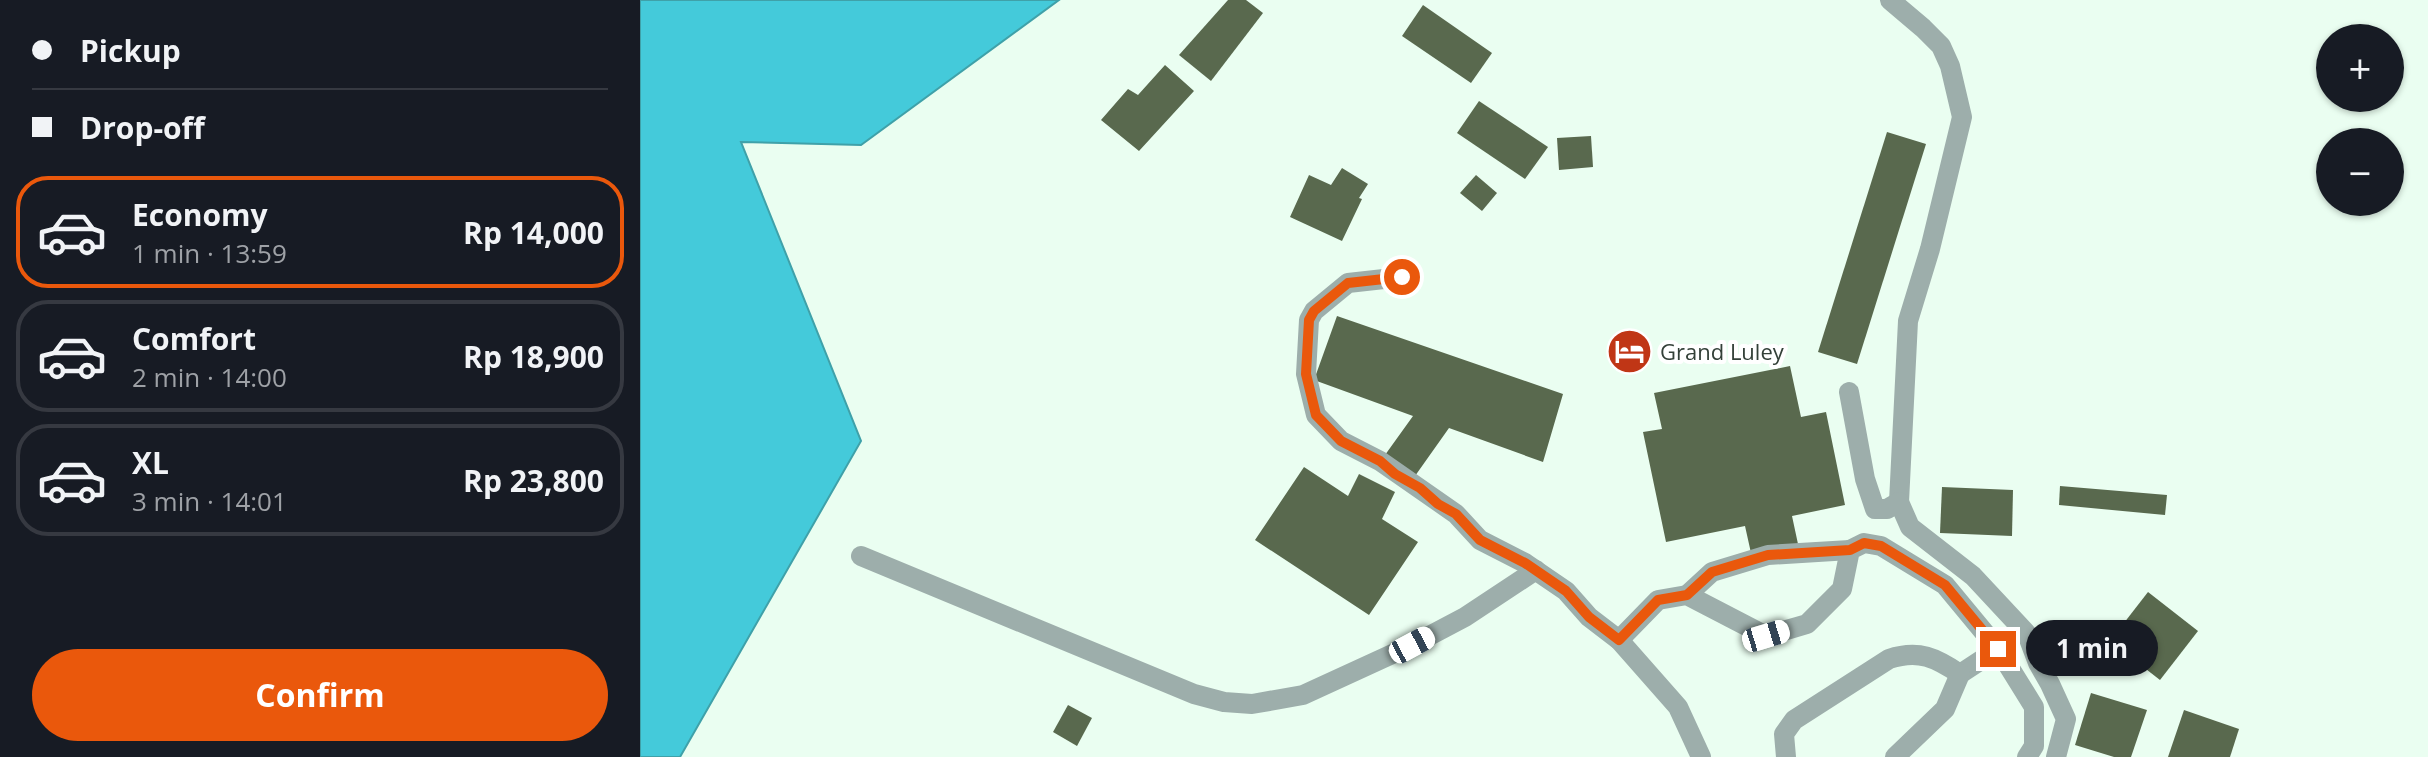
<!DOCTYPE html>
<meta charset="utf-8">
<style>
body{margin:0;font-family:"Open Sans",sans-serif;background:#20242c;color:#f1f3f6;height:100vh;display:flex;flex-direction:column;font-size:30px;white-space:nowrap}
*{box-sizing:border-box;margin:0}
p{font-size:26px;color:#9ea1a6}
.icon{flex:none;width:44px;height:44px;fill:none;stroke:currentColor;stroke-width:2;stroke-linecap:round;stroke-linejoin:round}
.map{position:relative;flex:1;overflow:hidden}
.side{display:flex;flex-direction:column;background:#171b24;width:640px}
.side>*{flex:none}
.guide{display:grid;align-content:center;height:176px;padding:0 32px;background:#171b24}
.buttons{position:absolute;left:1676px;top:24px;display:grid;gap:16px}
.buttons a{display:grid;place-items:center;width:88px;height:88px;border-radius:50%;background:#171b24;box-shadow:0 2px 6px #0004;font-size:40px}
.end{position:absolute;width:36px;height:36px;margin:-18px;border:10px solid #ea580c;background:#fff;box-shadow:0 0 0 4px #fff}
.from{border-radius:50%}
.bubble{position:absolute;height:56px;border-radius:28px;background:#171b24;box-shadow:0 2px 6px #0004;font-size:26px;font-weight:700;line-height:56px;text-align:center}
.car{position:absolute;width:24px;height:48px;margin:-24px -12px;border-radius:10px;box-shadow:0 0 6px 2px #0007;background:linear-gradient(#fff 24%,#345 0 40%,#fff 0 76%,#345 0 86%,#fff 0)}
.guide b{display:flex;align-items:center;gap:28px;height:76px;font-size:30px}
.guide b+b{border-top:2px solid #363941}
.guide i{width:20px;height:20px;background:#f1f3f6}
ul{padding:0;list-style:none}
li{display:flex;align-items:center;gap:24px;height:112px;margin:0 16px 12px;padding:0 16px;border:4px solid #363941;border-radius:32px}
li div{flex:1}
li b{display:block;font-size:30px}
li em{font-style:normal;font-weight:700}
li.selected{border-color:#ea580c}
li>.icon{width:72px;height:72px;stroke-width:1.5}
.primary-button{display:flex;gap:16px;margin-top:auto;padding:16px 32px}
.primary-button a{flex:1;height:92px;border-radius:48px;background:#ea580c;color:#fff;font-size:32px;font-weight:700;line-height:92px;text-align:center}
main{display:flex;flex:1;min-height:0}
.map>svg:first-child{display:block}
.water{fill:#44cada;stroke:#3fa1a9;stroke-width:2}
.building{fill:#59694e}
.lines{fill:none;stroke-linecap:round;stroke-linejoin:round}
.minor{stroke:#9daeab;stroke-width:20}
.route{stroke:#ea580c;stroke-width:10}
.labels{text-anchor:middle;dominant-baseline:central;stroke-width:8;stroke-linejoin:round;paint-order:stroke}
.poi-label{font-size:22px;fill:#334038;stroke:#fff;text-anchor:start}
</style>
<main>
<section class="side">
<div class="guide">
<b><i class="from"></i>Pickup</b>
<b><i></i>Drop-off</b>
</div>
<ul>
<li class="selected"><svg class="icon" aria-label="car" viewBox="0 0 24 24"><path d="M5 17H2v-5l4-1 3-4h7l3 4 3 1v5h-3M9 17h6M6 11h13"/><circle cx="7" cy="17" r="2"/><circle cx="17" cy="17" r="2"/></svg><div><b>Economy</b><p>1 min · 13:59</p></div><em>Rp 14,000</em></li>
<li><svg class="icon" aria-label="car" viewBox="0 0 24 24"><path d="M5 17H2v-5l4-1 3-4h7l3 4 3 1v5h-3M9 17h6M6 11h13"/><circle cx="7" cy="17" r="2"/><circle cx="17" cy="17" r="2"/></svg><div><b>Comfort</b><p>2 min · 14:00</p></div><em>Rp 18,900</em></li>
<li><svg class="icon" aria-label="car" viewBox="0 0 24 24"><path d="M5 17H2v-5l4-1 3-4h7l3 4 3 1v5h-3M9 17h6M6 11h13"/><circle cx="7" cy="17" r="2"/><circle cx="17" cy="17" r="2"/></svg><div><b>XL</b><p>3 min · 14:01</p></div><em>Rp 23,800</em></li>
</ul>
<div class="primary-button"><a>Confirm</a></div>
</section>
<div class="map">
<svg width="1788" height="757" viewBox="0 0 1788 757">
<rect width="100%" height="100%" fill="#eafef1"/>
<polygon class="water" points="0,0 419,0 221,145 101,142 221,441 40,757 0,757"/>
<g class="building">
<polygon points="588,0 606,0 623,13 571,81 539,55"/>
<polygon points="783,5 852,53 831,83 762,36"/>
<polygon points="525,65 554,91 499,151 461,120 488,89 498,95"/>
<polygon points="839,101 908,147 885,179 817,133"/>
<polygon points="1247,132 1286,144 1217,364 1178,352"/>
<polygon points="951,136 953,167 919,170 917,138"/>
<polygon points="702,168 728,184 719,198 722,199 702,241 650,217 669,175 691,185"/>
<polygon points="836,175 857,193 842,211 820,193"/>
<polygon points="697,316 923,394 903,462 809,428 775,476 745,455 773,416 674,380"/>
<polygon points="1150,366 1161,417 1186,412 1205,505 1152,516 1158,544 1111,553 1105,526 1026,542 1003,432 1022,429 1014,393"/>
<polygon points="664,467 708,496 719,474 755,492 742,519 778,542 729,615 615,540"/>
<polygon points="1420,486 1527,495 1525,515 1419,505"/>
<polygon points="1302,487 1373,490 1372,536 1300,533"/>
<polygon points="1508,592 1558,631 1520,680 1470,641"/>
<polygon points="1451,693 1507,710 1491,757 1474,757 1435,745"/>
<polygon points="428,705 452,718 437,746 413,732"/>
<polygon points="1544,710 1599,729 1590,757 1528,757"/>
</g>
<g class="lines">
<g class="minor">
<polyline points="1250,0 1283,28 1301,46 1310,66 1322,117 1290,249 1268,321 1259,502"/>
<polyline points="762,277 708,283 674,311 669,320 666,374 676,415 701,441 740,461 816,514 840,540 885,563 926,591 949,617 979,640 1038,707 1061,757"/>
<polyline points="1209,392 1225,479 1235,509 1247,509 1259,502 1270,527 1333,576 1387,634 1398,663 1410,684 1426,719 1416,757"/>
<polyline points="221,556 554,694 584,702 612,704 663,695 772,645 825,617 896,570"/>
<polyline points="1047,595 1072,572 1128,555 1210,550"/>
<polyline points="979,640 1018,600 1047,595 1126,636 1167,624 1202,589 1210,550 1224,543 1241,546 1305,585 1358,649 1394,707 1394,746 1387,757"/>
<path d="M 1146,757 L 1144,734 L 1154,720 L 1249,659 C 1279,649 1296,658 1320,674 L 1358,649"/>
<polyline points="1255,757 1305,709 1320,674"/>
</g>
</g>
<g class="lines">
<polyline class="route" points="762,277 708,283 674,311 669,320 666,374 676,415 701,441 740,461 755,474 780,488 798,504 816,514 840,540 885,563 926,591 949,617 979,640 1018,600 1047,595 1072,572 1128,555 1210,550 1224,543 1241,546 1305,585 1358,649"/>
</g>
<defs>
<symbol id="hotel-disc" viewBox="-11 -11 22 22"><circle r="9.5" fill="#c03616" stroke="#fff"/><path d="M-6-4.5h1.5V1H6V5H4.5V3h-9V5H-6ZM-4 0a1.8 1.8 0 1 1 3.6 0ZM.5 0V-2.5h3Q6-2.5 6 0Z" fill="#fff"/></symbol>
</defs>
<g fill-rule="evenodd">
<use href="#hotel-disc" x="964" y="326" width="51" height="51"/>
</g>
<g class="labels">
<g class="poi-label">
<text x="1020" y="351">Grand Luley</text>
</g>
</g>
</svg>
<div class="buttons">
<a>+</a>
<a>−</a>
</div>
<i class="end from" style="left:762px;top:277px"></i>
<i class="end" style="left:1358px;top:649px"></i>
<div class="bubble" style="left:1386px;top:620px;width:132px">1 min</div>
<i class="car" style="left:1126px;top:636px;rotate:73deg"></i>
<i class="car" style="left:772px;top:645px;rotate:62deg"></i>
</div>
</main>
